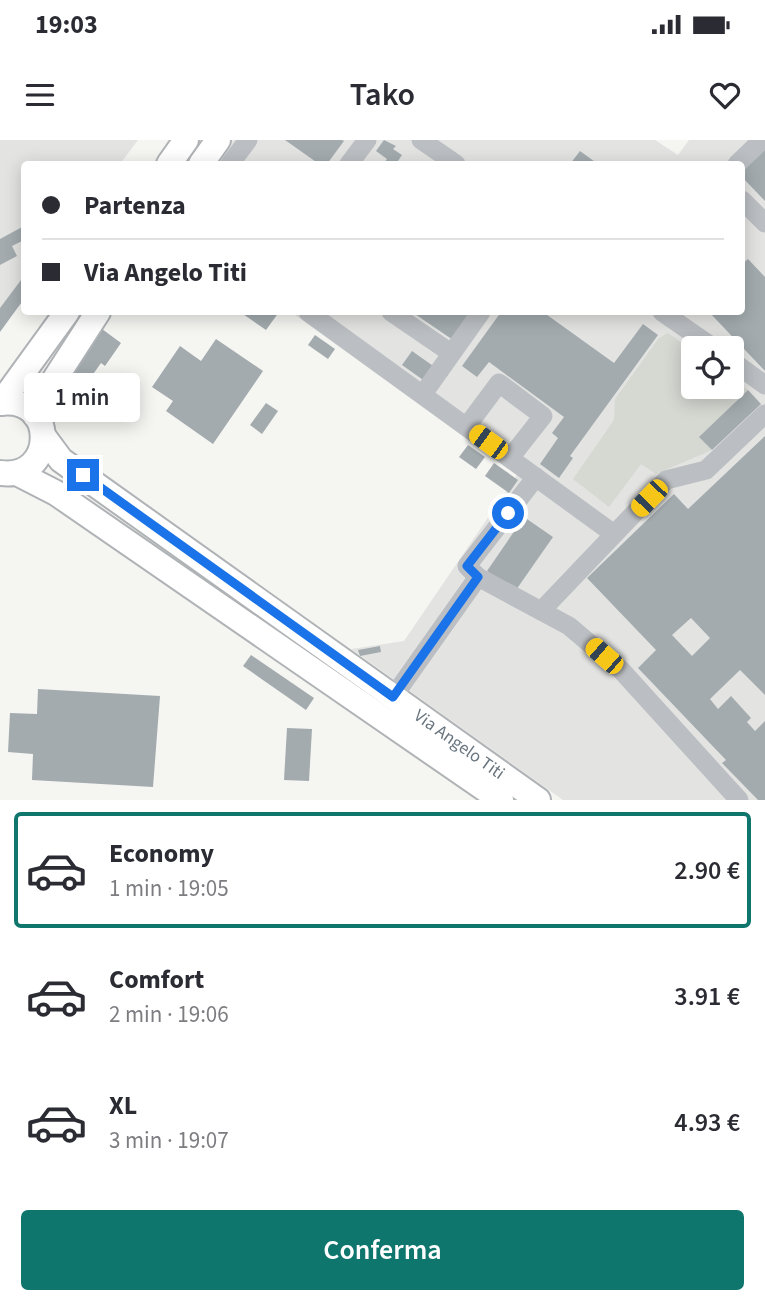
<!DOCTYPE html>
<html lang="it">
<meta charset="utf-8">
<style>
body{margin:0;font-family:"Source Sans 3",sans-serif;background:#f2f2f3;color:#2b2b33;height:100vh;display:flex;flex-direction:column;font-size:26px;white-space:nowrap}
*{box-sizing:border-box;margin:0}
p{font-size:23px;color:#7c7c81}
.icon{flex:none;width:38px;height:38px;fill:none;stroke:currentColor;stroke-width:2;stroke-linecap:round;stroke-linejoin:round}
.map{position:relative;height:660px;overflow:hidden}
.panel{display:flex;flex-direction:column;background:#fff;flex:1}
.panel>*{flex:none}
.guide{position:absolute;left:21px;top:21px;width:724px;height:154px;border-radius:7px;box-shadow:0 4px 18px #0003;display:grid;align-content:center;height:154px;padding:0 21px;background:#fff}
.controls{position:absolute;left:681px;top:196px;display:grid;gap:14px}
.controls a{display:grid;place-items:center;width:63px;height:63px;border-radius:7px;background:#fff;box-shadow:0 4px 18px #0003;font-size:35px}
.end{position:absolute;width:32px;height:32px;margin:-16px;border:9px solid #1a73e8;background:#fff;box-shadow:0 0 0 4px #fff}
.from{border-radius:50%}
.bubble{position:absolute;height:49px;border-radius:7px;background:#fff;box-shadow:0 4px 18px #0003;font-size:23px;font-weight:600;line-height:49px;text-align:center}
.car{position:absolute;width:21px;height:42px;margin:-21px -10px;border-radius:9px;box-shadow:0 0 5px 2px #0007;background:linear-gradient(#f5c518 24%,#345 0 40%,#f5c518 0 76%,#345 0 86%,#f5c518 0)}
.guide b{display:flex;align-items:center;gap:24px;height:66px;font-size:26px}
.guide b+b{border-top:2px solid #e1e1e2}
.guide i{width:18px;height:18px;background:#2b2b33}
ul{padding:12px 0 0;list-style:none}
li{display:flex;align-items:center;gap:21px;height:116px;margin:0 14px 10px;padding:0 7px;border:4px solid transparent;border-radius:7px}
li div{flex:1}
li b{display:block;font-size:26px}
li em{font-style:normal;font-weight:600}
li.current{border-color:#0f766e}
li>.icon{width:63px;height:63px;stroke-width:1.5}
.cta{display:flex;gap:14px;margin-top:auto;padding:14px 21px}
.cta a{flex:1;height:80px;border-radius:7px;background:#0f766e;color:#fff;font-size:28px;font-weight:600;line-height:80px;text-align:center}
.status{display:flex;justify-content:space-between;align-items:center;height:49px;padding:0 35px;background:#fff;direction:ltr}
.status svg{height:19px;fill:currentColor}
header{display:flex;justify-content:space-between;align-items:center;height:91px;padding:0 21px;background:#fff;font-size:32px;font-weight:600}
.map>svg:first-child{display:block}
.built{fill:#e3e4e2;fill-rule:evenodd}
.green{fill:#d5d9d2}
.building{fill:#a3abaf;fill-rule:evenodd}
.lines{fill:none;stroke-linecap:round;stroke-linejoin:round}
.major-casing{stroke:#afb3b6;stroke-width:28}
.minor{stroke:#bbbec2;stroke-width:19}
.major{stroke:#fff;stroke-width:24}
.route{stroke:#1a73e8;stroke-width:9}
.labels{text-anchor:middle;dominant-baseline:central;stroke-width:7;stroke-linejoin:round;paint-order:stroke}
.street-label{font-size:18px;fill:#68757f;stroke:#fff}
</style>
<div class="status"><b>19:03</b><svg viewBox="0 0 49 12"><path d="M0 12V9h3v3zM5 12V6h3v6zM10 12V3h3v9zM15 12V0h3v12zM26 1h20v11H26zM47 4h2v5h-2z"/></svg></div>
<header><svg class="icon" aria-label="menu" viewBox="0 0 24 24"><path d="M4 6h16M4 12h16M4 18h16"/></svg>Tako<svg class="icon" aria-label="heart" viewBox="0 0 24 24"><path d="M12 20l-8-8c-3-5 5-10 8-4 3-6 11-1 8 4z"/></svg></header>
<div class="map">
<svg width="765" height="660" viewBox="0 0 765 660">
<rect width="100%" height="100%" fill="#f5f5f2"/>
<g class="built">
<polygon points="0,0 138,0 120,24 24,24 24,153 0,186"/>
<path d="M 233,0 L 655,0 L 678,15 L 689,0 L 765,0 L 765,660 L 563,660 L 351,509 L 404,501 L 517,335 L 291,172 L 742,172 L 742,24 L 215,24 ZM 693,208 L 732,208 L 732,247 L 693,247 Z"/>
</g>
<polygon class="green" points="668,193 693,211 693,247 732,247 732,239 748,250 700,297 712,310 656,334 641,324 609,367 573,339 614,280 615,259 659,198"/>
<g class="building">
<polygon points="285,0 342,0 344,1 327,24 319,24"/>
<polygon points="384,0 396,6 393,9 402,15 396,24 383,24 387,19 376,11"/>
<polygon points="765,9 765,61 742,37 742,32"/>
<polygon points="580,11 598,24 570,24"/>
<polygon points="24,86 24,100 12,106 17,116 0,125 0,99"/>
<polygon points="748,119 765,137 765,231 709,172 742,172 742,124"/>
<polygon points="24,136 24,159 0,192 0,168"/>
<polygon points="240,172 279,172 266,190"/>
<polygon points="412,172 462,172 472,178 453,200"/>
<polygon points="501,172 543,172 614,223 643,184 658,195 570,316 573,318 559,338 540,324 558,298 552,293 564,277 489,222 477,237 462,226"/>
<polygon points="102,189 121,203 105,226 101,223 71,265 56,254"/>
<polygon points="315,195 335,209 328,219 308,205"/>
<polygon points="216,199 263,231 213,304 166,271 173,261 152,247 180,206 201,221"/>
<polygon points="412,211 436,228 426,242 402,225"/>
<polygon points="748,250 761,264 712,310 699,297"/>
<polygon points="266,263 278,271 262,294 250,285"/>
<path d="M 765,296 L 765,555 L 740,530 L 710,559 L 718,569 L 731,556 L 751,578 L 747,582 L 755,591 L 765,581 L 765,660 L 758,660 L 722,623 L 726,620 L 638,528 L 656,510 L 587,438 L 674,354 L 688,369 ZM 691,478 L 710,498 L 692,516 L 672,495 Z"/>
<polygon points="468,305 485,317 476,329 459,317"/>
<polygon points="494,323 518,340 509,353 485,336"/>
<polygon points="524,377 553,397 516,450 487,431"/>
<polygon points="380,506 381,512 360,516 358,510"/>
<polygon points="251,515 314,558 306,570 243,526"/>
<polygon points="38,549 160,556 153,647 32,640 33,614 8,612 10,573 37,574"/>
<polygon points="287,588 312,589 309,641 284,640"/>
</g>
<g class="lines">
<defs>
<g id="major">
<polyline points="169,24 186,0"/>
<polyline points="201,24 218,0"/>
<path d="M 0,263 C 58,255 56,341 0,333"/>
<polyline points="1,263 67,172"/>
<polyline points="35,275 49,248 98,172"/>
<path id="s1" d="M 44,297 L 61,320 L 538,660"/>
<polyline points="17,333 56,353 501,660"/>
</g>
</defs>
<use href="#major" class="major-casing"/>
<g class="minor">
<polyline points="421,0 456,24"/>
<polyline points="230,24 248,0"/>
<polyline points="349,24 367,0"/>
<polyline points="737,24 762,0"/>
<polyline points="742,60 765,83"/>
<polyline points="308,172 614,394"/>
<polyline points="391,172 451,213"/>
<polyline points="662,172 714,208"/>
<polyline points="732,221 765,245"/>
<polyline points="423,254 481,172"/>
<polyline points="467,286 499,243 543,276 510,318"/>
<polyline points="536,337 467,426 478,437 569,486 621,530 739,660"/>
<polyline points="541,471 666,340 706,330 765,274"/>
<polyline points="393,557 478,437"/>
</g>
<use href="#major" class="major"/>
</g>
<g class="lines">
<polyline class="route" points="83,335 393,557 478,437 467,426 508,373"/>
</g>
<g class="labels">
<g class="street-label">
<text stroke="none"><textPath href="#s1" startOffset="518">Via Angelo Titi</textPath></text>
</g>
</g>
</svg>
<div class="controls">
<a><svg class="icon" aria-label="locate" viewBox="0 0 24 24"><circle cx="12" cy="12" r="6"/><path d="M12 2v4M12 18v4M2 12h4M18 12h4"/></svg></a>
</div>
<i class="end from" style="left:508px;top:373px"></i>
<i class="end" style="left:83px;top:335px"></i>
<div class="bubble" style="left:24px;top:233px;width:116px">1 min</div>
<i class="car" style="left:488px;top:302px;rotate:306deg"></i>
<i class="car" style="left:649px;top:358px;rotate:224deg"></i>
<i class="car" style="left:604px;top:516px;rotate:311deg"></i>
<div class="guide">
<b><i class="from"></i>Partenza</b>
<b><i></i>Via Angelo Titi</b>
</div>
</div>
<section class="panel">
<ul>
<li class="current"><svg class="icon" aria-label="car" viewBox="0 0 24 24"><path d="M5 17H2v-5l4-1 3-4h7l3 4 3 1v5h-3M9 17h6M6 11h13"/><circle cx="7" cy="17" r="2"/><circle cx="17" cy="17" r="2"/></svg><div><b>Economy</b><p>1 min · 19:05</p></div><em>2.90 €</em></li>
<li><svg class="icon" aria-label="car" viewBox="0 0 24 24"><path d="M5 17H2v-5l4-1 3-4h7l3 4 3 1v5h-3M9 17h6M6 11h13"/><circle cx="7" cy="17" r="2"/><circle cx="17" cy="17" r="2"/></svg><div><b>Comfort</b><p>2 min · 19:06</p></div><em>3.91 €</em></li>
<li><svg class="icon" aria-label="car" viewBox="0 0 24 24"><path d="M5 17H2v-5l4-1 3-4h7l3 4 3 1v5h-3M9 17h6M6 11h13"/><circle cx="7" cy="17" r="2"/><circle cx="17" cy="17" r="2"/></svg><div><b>XL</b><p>3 min · 19:07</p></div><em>4.93 €</em></li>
</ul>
<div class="cta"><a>Conferma</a></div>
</section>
